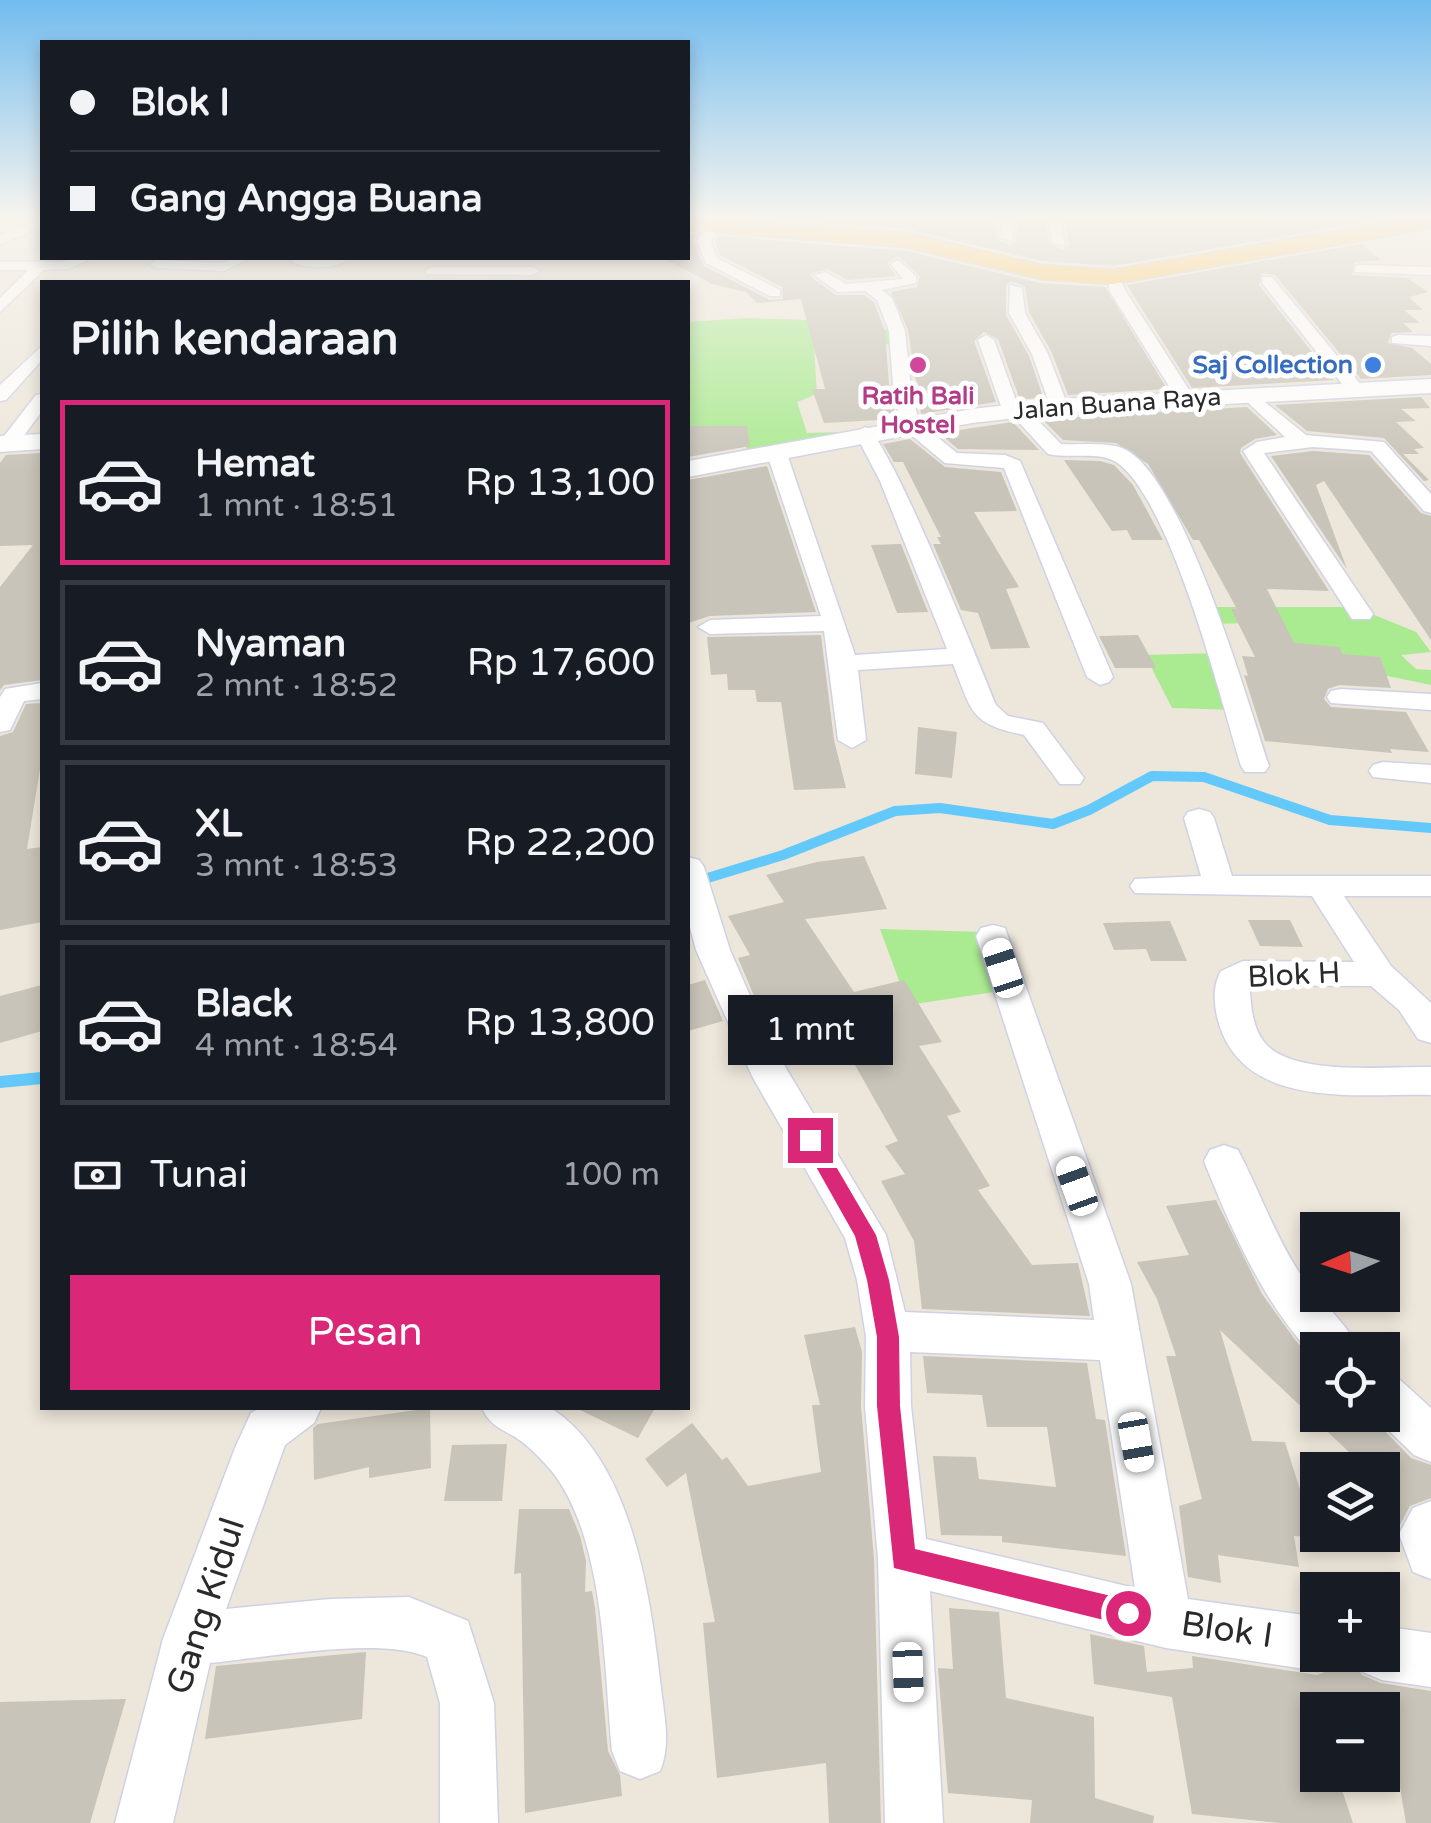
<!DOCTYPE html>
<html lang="id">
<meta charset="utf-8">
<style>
body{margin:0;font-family:"Varela Round",sans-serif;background:#20242c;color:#f1f3f6;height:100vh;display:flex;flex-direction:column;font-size:38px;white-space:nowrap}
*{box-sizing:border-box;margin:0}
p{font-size:32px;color:#9ea1a6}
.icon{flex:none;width:55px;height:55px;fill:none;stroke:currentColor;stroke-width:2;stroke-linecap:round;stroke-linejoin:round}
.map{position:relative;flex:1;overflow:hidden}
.details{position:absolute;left:40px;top:280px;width:650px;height:1130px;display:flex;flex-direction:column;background:#171b24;border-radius:0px;box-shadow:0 5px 15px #0003}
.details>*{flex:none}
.top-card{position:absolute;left:40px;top:40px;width:650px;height:220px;border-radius:0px;box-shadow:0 5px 15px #0003;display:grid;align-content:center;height:220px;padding:0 30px;background:#171b24}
.needle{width:65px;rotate:267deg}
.buttons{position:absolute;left:1300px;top:1212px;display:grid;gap:20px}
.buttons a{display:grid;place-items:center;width:100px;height:100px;border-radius:0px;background:#171b24;box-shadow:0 5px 15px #0003;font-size:50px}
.end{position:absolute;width:45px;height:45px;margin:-22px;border:12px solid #db2777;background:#fff;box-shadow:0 0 0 5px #fff}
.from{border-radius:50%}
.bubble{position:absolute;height:70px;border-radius:0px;background:#171b24;box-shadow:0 5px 15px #0003;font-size:32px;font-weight:600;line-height:70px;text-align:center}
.car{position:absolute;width:30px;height:60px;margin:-30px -15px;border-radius:12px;box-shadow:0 0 8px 2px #0007;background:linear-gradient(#fff 24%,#345 0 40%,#fff 0 76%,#345 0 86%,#fff 0)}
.top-card b{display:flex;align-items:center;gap:35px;height:95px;font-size:38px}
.top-card b+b{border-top:2px solid #363941}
.top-card i{width:25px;height:25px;background:#f1f3f6}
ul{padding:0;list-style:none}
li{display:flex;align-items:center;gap:30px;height:165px;margin:0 20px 15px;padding:0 10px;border:5px solid #363941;border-radius:0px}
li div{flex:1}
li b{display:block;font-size:38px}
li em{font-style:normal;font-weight:600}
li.selected{border-color:#db2777}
li>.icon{width:90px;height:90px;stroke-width:1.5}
h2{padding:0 30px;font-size:45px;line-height:120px}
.pay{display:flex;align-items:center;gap:25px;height:110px;padding:0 30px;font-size:38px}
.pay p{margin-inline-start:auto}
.cta{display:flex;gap:20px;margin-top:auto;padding:20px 30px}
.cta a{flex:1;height:115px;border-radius:0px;background:#db2777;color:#fff;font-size:40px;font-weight:600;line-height:115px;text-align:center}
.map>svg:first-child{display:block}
.green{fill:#aaea91}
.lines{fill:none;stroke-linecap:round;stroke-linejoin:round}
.stream-far1{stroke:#62c9fa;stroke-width:10}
.stream{stroke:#62c9fa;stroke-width:12}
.building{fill:#c8c4b9}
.minor-casing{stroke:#cfd2e4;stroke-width:3}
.tertiary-casing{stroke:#cfd2e4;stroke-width:3}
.trunk-casing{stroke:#c8c8c8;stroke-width:3}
.minor{fill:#fff;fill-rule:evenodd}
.tertiary{fill:#fff;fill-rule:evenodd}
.trunk{fill:#fec350;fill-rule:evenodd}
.route{fill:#db2777}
.hotel-dot{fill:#d1479c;stroke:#fff;stroke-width:4}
.shop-dot{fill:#3f7fe0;stroke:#fff;stroke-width:4}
.labels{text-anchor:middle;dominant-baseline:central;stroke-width:10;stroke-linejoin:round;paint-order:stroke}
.far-shop-label{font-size:25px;font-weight:bold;fill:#366cbe;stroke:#fff;text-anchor:end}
.far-hotel-label{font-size:25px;font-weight:bold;fill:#b23c85;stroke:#fff}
.far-street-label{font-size:25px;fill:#2a2a2a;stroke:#fff}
.street-label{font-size:30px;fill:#2a2a2a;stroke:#fff}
.near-street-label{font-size:35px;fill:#2a2a2a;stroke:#fff}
</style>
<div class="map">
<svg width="1431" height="1823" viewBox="0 0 1431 1823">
<rect width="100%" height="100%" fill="#ede6da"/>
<g class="green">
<polygon points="748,318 808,320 811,332 893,329 897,344 814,347 817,394 797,402 807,433 847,432 860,445 762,464 746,453 746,437 714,429 688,430 688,322"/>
<polygon points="1206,607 1355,607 1416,632 1431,652 1401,655 1416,669 1431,670 1431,685 1301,658 1276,622 1213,624"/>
<polygon points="1219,653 1236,710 1172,708 1145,655"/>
<polygon points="880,929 984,932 1001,991 908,1005"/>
</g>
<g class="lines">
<polyline class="stream-far1" points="688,884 783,855 895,811 940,808 1053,824 1089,810 1152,776 1204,777 1330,820 1431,828"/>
<polyline class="stream" points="0,1082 42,1078"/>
</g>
<g class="building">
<polygon points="739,217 998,217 997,240 1011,245 1016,241 1018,217 1045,217 1049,244 1064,250 1069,245 1064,217 1361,217 1361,223 1113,266 1042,261 907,229"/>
<polygon points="688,234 696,234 694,243 704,266 770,300 783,299 782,287 720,255 715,242 718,236 906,251 1040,283 1105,287 1167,389 1068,395 1052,353 1029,312 1025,286 1011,281 1006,285 1006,315 1029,356 1043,397 1020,400 998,339 984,332 974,341 996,402 921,414 908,330 891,292 917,287 920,276 898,256 887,263 896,276 847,280 828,269 811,273 812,278 836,295 864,295 874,302 885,332 890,398 897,419 824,423 812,389 825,389 801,299 757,303 746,292 712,284 663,258 688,258"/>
<polygon points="1361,244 1381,260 1354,262 1352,275 1407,278 1428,292 1409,297 1423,310 1404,310 1420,323 1403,323 1413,332 1391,333 1388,343 1412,348 1431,364 1431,375 1361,379 1275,275 1262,273 1259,285 1334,380 1192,388 1127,285"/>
<polygon points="1421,397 1430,408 1401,409 1416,421 1396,422 1424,448 1414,449 1419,454 1403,454 1429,480 1424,481 1384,438 1307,431 1275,405"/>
<polygon points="1247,407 1277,435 1255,439 1241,448 1240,453 1329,591 1267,589 1294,643 1340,647 1342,654 1380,657 1391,688 1339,685 1328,689 1324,699 1331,707 1406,712 1429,752 1390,749 1392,753 1265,741 1244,675 1248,676 1242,656 1255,657 1231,609 1237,609 1199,540 1193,540 1148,464 1116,443 1063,440 1042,419"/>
<polygon points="1013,422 1039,450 958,449 939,433"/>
<polygon points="688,426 747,426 750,446 688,457"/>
<polygon points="910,439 945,467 1001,472 1017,511 974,512 1019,587 1006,589 1030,648 991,649 978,613 961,610 933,544 941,544 937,537 941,537 903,462 894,462 883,444"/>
<polygon points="1313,451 1369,455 1421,513 1431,516 1431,640 1324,481 1316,485 1347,569 1271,456"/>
<polygon points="42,453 42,680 4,685 0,690 0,587 33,545 0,546 0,463 6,455"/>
<polygon points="1064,460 1100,461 1114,465 1133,485 1163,540 1132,540 1127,530 1112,531"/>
<polygon points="767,466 816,612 710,616 688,623 688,480"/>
<polygon points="901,544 928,612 897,613 871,545"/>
<polygon points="821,635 834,740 846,788 794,790 781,702 757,702 755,690 728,690 727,674 711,675 707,637"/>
<polygon points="1138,635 1156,668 1115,668 1099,636"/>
<polygon points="42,703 42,757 27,849 42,847 42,922 0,930 0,736 13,732 26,704"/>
<polygon points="918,727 957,732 952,778 915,774"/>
<polygon points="864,856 887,909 805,919 854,992 904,980 942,1042 919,1046 961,1112 947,1116 990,1186 978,1190 1032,1265 1078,1263 1090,1316 922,1309 914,1241 881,1181 905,1174 885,1146 898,1141 855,1065 878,1060 848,998 770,1020 757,1003 738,958 750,955 728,916 784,902 766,875 817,862"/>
<polygon points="1248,920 1290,920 1303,947 1260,946"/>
<polygon points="1170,921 1187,961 1151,961 1146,949 1114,950 1103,923"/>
<polygon points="705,980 723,1021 688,1031 688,985"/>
<polygon points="42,985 42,1031 0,1043 0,996"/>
<polygon points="1216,1200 1262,1294 1296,1341 1318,1365 1318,1415 1369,1415 1411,1458 1431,1465 1431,1498 1410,1506 1398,1529 1382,1542 1382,1470 1368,1470 1220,1330 1252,1441 1285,1442 1315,1537 1294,1536 1299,1567 1218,1555 1221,1583 1188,1577 1179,1506 1202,1499 1166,1356 1176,1356 1157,1299 1137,1262 1189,1255 1166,1206"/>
<polygon points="855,1327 862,1352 861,1406 874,1559 881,1823 829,1823 826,1763 717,1778 703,1623 715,1622 686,1473 667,1487 645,1459 692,1423 722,1460 727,1457 748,1486 821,1472 812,1405 820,1405 804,1335"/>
<polygon points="923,1356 1087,1363 1096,1419 1105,1420 1126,1556 1002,1542 1002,1536 941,1535 933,1456 976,1457 979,1479 1056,1487 1047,1427 987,1427 982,1395 927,1393"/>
<polygon points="430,1408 431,1468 369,1478 369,1467 314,1480 313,1428 318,1424"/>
<polygon points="576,1408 655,1408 638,1438"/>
<polygon points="507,1444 502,1501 444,1501 452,1445"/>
<polygon points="519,1509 569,1509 580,1536 586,1561 585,1592 592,1591 595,1608 608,1751 620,1775 622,1796 525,1813 521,1573 514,1574"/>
<polygon points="949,1608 999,1612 1006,1698 1094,1717 1095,1798 1154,1816 1153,1823 1030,1823 1032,1800 948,1793 938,1668 953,1669"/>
<polygon points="1090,1634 1144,1646 1147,1672 1193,1668 1192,1656 1317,1675 1338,1667 1357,1667 1362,1675 1381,1683 1431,1691 1431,1823 1406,1823 1391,1734 1382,1733 1382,1710 1318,1710 1318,1775 1337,1775 1353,1823 1280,1823 1192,1814 1172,1697 1094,1684"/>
<polygon points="366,1652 362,1719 205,1739 216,1666"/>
<polygon points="126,1699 90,1823 0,1823 0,1702"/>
</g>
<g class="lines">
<defs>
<g id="minor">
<polygon points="1002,217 1014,217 1012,241 1000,238"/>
<polygon points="1048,217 1060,217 1065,246 1053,243"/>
<polygon points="42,219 42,227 0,244 0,235"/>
<polygon points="706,223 718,226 711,242 717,258 780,290 780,296 770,296 706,263 697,242"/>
<polygon points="74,258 93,258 68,269 44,270 0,312 0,298 28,270 0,270 0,262 62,262"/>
<polygon points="233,258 250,258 224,271 156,268 149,264 156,260 222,263"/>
<path d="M 295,258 L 342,258 L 346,261 C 334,269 303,269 291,261 Z"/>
<polygon points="898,260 916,276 916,283 882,290 892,298 905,331 912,398 920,423 957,453 1005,455 1020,461 1113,677 1109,682 1100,685 1087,677 1004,468 945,463 904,429 894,398 889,331 877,300 865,291 838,292 814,275 826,272 846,284 903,279 891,264"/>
<polygon points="1360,265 1431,267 1431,275 1355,272 1355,266"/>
<polygon points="432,267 533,267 540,271 533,275 427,274 425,271"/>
<polygon points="1108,274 1120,277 1125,290 1195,399 1192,403 1186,404 1177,399 1109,290"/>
<polygon points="1262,277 1272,277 1362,386 1362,394 1350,394 1262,283"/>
<polygon points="1010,285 1022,288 1025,313 1048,354 1068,406 1065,410 1059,411 1050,406 1032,354 1009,313"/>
<path d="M 986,335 L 994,340 L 1018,406 L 1025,407 L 1061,444 C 1079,445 1105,442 1122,448 C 1182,471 1248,703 1269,766 L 1265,772 L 1245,772 L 1241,766 C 1221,700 1170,497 1116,462 C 1099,451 1068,459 1048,454 L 1013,416 L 1004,415 L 978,340 Z"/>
<polygon points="1398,335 1431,336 1431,346 1392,343 1392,337"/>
<polygon points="42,346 42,360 6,400 0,401 0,385"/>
<polygon points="1250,390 1306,435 1384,442 1431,494 1431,513 1424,511 1371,451 1313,447 1264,453 1373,614 1370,619 1352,619 1243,451 1257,442 1285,437 1244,399 1241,395"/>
<polygon points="42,394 42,411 15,448 1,448 1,440 36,395"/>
<path d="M 865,427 C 889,435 980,667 996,705 L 1008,716 L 1043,723 L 1084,778 L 1080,784 L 1060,784 L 1024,735 C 970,724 972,712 953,664 L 858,670 L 866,740 L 852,748 L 838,740 L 824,631 L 710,634 L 698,627 L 710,620 L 821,616 L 766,451 L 776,445 L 786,451 L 855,655 L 947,649 L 880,481 L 855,433 Z"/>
<polygon points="42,683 42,699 24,701 10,730 0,732 0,697 5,689"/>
<polygon points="1340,689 1431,694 1431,710 1331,703 1327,697 1331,691"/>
<polygon points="1383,762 1431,765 1431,783 1373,777 1369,771 1373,765"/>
<path d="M 1199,809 L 1210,812 L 1214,818 L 1232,876 L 1431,876 L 1431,896 L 1344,896 L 1391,966 L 1431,1003 L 1431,1043 L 1418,1039 L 1399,1010 L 1371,986 L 1250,985 L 1250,991 C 1251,1008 1253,1029 1265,1043 C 1293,1077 1389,1066 1431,1067 L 1431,1095 C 1359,1093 1246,1111 1219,1024 C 1214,1007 1212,986 1221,971 L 1243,961 L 1354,962 L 1312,896 L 1135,893 L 1130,886 L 1135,879 L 1201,876 L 1184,818 L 1188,812 Z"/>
<path d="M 688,857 L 699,860 L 704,867 L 730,950 L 754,1005 L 787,1070 L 886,1235 L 905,1312 L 1094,1320 L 1089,1284 L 976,936 L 981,928 L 993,925 L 1005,928 L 1131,1284 L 1188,1599 L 1318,1617 L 1318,1655 L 1340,1655 L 1337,1663 L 1318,1671 L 1166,1648 L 930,1591 L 943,1823 L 885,1823 L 878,1559 L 865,1406 L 866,1337 L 857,1280 L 845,1238 L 752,1076 L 696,950 L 688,920 ZM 910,1352 L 1100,1360 L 1135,1588 L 926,1539 L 911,1406 Z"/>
<path d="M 1224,1145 L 1238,1150 C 1259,1190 1273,1231 1297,1269 C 1315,1298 1346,1320 1359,1350 L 1318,1350 L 1318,1361 C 1263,1304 1233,1233 1204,1161 L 1210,1150 Z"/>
<polygon points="1382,1372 1398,1378 1431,1408 1431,1462 1414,1455 1373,1415 1382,1415"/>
<path d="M 260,1408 L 321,1408 L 314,1423 L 285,1445 L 226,1609 L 330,1599 L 409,1597 L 468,1621 L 494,1703 L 498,1823 L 440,1823 L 440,1703 L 427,1657 C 378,1636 266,1658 210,1663 L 173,1823 L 115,1823 L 163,1639 L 235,1448 L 251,1413 Z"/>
<path d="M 482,1408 L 551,1408 C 631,1460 650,1593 660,1680 C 663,1711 672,1742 660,1771 L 640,1779 L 620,1771 L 612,1751 C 604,1669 605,1542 554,1474 C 545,1463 533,1450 521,1441 C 504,1429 491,1428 482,1408 Z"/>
<polygon points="1431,1501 1431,1579 1413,1572 1399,1534 1413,1508"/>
<polygon points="1382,1626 1431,1633 1431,1687 1382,1680 1363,1672 1356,1655 1382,1655"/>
</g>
<g id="tertiary">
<polygon points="1431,379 1431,393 1059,413 972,423 688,477 688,461 972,409 1059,399"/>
<polygon points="42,434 42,449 0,452 0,436"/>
</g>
<polygon id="trunk" points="688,217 907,233 1041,265 1113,270 1416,217 1431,217 1431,228 1113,284 1041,279 907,247 688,230"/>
</defs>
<use href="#minor" class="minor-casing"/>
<use href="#tertiary" class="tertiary-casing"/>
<use href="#trunk" class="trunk-casing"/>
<use href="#minor" class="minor"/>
<use href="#tertiary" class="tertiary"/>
<use href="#trunk" class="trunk"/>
</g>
<linearGradient id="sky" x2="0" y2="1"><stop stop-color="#72bcef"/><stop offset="0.46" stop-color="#f7f4ee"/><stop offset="1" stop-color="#f7f4ee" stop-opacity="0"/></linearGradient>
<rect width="1431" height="472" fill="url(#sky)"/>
<polygon class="route" points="810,1132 817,1134 876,1235 889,1280 899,1337 900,1406 915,1549 1128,1600 1137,1604 1141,1613 1137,1622 1128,1626 894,1568 877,1406 877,1337 867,1280 855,1236 801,1140"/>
<circle class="hotel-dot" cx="918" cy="365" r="10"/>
<circle class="shop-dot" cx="1373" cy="365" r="10"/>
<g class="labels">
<g class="far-shop-label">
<text x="1353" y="365">Saj Collection</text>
</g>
<g class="far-hotel-label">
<text x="918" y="396">Ratih Bali<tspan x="918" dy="29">Hostel</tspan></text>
</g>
<g class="far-street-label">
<text transform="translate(1117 404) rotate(-4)">Jalan Buana Raya</text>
</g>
<g class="street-label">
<text transform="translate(1294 975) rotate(-3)">Blok H</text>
</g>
<g class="near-street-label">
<text transform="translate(206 1606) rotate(-72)">Gang Kidul</text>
<text transform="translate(1227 1630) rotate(8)">Blok I</text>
</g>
</g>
</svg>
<div class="buttons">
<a><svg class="needle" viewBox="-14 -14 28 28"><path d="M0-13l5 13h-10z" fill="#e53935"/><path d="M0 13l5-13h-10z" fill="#9ea1a6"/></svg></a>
<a><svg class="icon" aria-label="locate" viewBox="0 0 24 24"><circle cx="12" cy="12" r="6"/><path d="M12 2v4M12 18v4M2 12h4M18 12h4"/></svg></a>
<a><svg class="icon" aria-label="layers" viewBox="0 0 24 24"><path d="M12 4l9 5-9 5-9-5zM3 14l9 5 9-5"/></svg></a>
<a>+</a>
<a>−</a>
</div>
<i class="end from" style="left:1128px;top:1613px"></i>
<i class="end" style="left:810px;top:1140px"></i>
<div class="bubble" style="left:728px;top:995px;width:165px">1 mnt</div>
<i class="car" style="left:1003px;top:968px;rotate:342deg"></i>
<i class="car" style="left:1077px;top:1186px;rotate:340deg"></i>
<i class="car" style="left:1136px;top:1442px;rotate:170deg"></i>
<i class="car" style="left:908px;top:1672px;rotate:178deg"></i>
<div class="top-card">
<b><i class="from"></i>Blok I</b>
<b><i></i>Gang Angga Buana</b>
</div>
<section class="details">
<h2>Pilih kendaraan</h2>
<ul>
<li class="selected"><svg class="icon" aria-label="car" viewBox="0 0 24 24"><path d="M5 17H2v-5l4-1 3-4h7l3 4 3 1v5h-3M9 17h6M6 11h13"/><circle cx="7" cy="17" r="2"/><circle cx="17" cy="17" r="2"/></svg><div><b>Hemat</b><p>1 mnt · 18:51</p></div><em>Rp 13,100</em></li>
<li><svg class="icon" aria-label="car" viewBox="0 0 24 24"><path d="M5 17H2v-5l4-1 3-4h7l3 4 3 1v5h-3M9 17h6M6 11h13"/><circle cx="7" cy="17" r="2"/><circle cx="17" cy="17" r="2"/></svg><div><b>Nyaman</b><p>2 mnt · 18:52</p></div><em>Rp 17,600</em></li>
<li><svg class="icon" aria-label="car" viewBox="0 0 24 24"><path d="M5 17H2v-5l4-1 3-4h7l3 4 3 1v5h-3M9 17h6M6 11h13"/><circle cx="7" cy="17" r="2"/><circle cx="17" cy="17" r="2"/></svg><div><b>XL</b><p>3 mnt · 18:53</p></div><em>Rp 22,200</em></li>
<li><svg class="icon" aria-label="car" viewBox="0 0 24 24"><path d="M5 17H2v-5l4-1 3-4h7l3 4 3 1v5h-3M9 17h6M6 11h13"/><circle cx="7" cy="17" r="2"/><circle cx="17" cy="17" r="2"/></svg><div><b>Black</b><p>4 mnt · 18:54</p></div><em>Rp 13,800</em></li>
</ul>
<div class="pay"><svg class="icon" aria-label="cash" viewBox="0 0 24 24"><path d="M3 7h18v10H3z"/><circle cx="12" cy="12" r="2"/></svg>Tunai<p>100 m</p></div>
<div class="cta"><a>Pesan</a></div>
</section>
</div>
